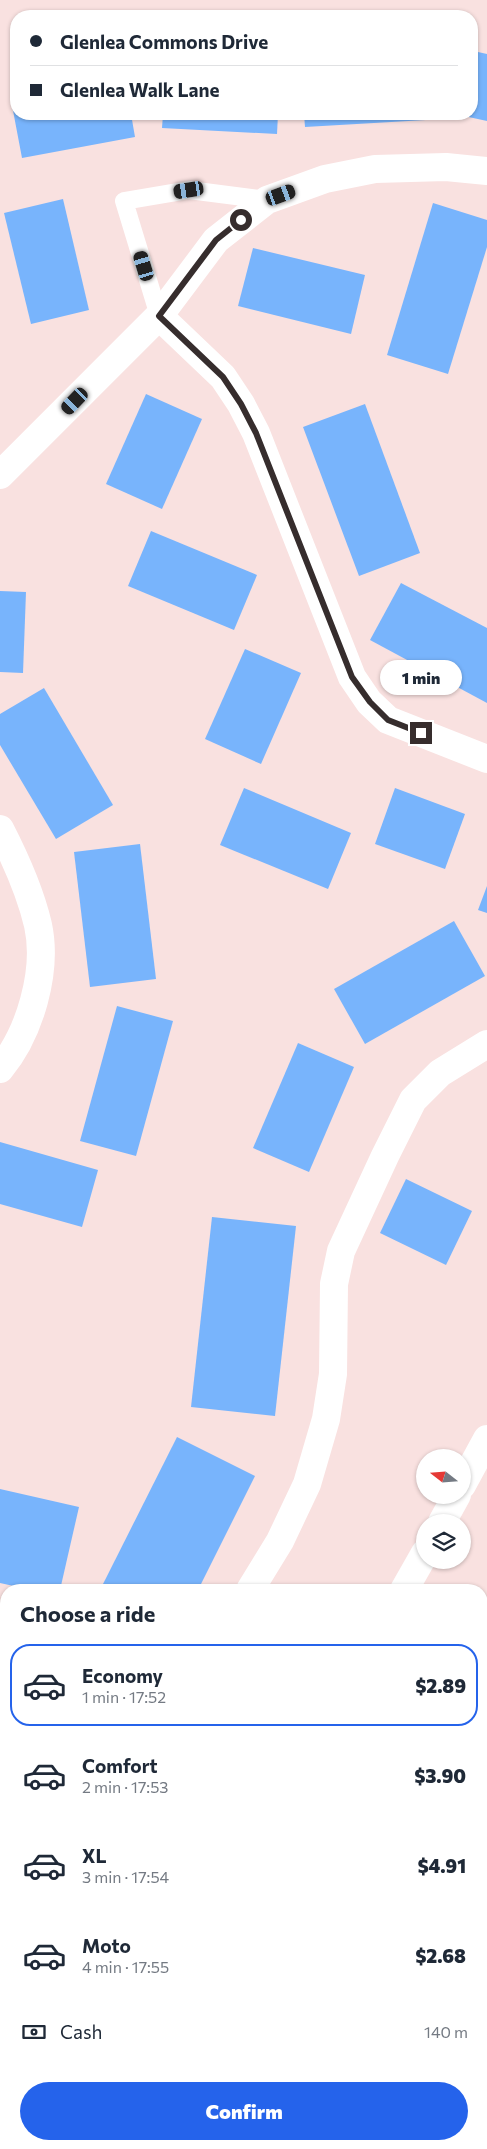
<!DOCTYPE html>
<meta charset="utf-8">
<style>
body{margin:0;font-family:Commissioner,sans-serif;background:#f2f2f3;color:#1f2937;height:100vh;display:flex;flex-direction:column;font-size:19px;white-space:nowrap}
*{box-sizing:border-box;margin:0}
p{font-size:16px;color:#747a83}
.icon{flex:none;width:28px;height:28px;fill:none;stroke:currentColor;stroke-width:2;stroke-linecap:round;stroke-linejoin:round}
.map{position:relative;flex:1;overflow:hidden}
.drawer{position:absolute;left:0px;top:1584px;width:488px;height:566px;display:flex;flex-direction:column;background:#fff;border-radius:20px 20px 0 0;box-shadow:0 1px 4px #0004}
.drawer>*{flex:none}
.banner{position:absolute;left:10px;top:10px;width:468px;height:110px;border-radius:20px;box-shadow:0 1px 4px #0004;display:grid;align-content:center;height:110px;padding:0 20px;background:#fff}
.needle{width:32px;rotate:287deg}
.controls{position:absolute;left:416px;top:1449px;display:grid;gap:10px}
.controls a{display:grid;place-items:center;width:55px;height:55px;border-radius:50%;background:#fff;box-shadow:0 1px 4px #0004;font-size:25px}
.end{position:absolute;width:22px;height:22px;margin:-11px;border:6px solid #362d2d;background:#fff;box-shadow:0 0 0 2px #fff}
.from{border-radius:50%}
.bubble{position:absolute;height:35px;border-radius:18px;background:#fff;box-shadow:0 1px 4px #0004;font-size:16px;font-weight:800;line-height:35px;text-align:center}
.car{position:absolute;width:15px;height:30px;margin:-15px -8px;border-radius:6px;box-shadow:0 0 4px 1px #0007;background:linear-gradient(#222 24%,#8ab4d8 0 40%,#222 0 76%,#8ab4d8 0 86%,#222 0)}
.banner b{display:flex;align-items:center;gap:18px;height:48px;font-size:19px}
.banner b+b{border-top:1px solid #e0e1e3}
.banner i{width:12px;height:12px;background:#1f2937}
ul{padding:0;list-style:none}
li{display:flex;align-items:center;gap:15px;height:82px;margin:0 10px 8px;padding:0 10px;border:2px solid transparent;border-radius:20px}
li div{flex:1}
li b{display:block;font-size:19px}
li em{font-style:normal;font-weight:800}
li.current{border-color:#2563eb}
li>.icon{width:45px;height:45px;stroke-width:1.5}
h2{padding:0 20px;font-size:22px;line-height:60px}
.pay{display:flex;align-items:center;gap:12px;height:55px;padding:0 20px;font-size:19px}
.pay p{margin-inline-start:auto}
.action{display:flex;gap:10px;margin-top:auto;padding:10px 20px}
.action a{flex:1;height:58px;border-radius:30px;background:#2563eb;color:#fff;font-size:20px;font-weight:800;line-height:58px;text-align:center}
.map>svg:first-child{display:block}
.green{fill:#f6bab7}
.building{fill:#78b4fc}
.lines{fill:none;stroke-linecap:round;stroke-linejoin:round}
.service{stroke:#fff;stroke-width:18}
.minor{stroke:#fff;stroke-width:28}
.secondary{stroke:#fff;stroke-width:28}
.route{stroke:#362d2d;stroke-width:6}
</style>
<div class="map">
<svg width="487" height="2149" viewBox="0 0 487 2149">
<rect width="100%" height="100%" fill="#f9e1e0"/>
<polygon class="green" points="487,1767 487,2149 129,2149 133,2144 481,2144 481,1769"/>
<g class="building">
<polygon points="478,52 487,54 487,121 464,116 464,114 471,114 471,81"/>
<polygon points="16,99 16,114 131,114 135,137 22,158 11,100"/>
<polygon points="163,114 278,114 277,134 162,128"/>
<polygon points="304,114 443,114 443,119 305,127"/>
<polygon points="63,199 89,310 31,324 4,213"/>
<polygon points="433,203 487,220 487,247 448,374 387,355"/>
<polygon points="253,248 365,275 351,334 238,306"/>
<polygon points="146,394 202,419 162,509 106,484"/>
<polygon points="365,404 420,553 359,576 303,427"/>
<polygon points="151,531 257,575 234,630 128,586"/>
<polygon points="401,583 487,628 487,703 370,640"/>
<polygon points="0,591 26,592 23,673 0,672"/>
<polygon points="245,649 301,673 261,764 205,739"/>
<polygon points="44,688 113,805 56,839 0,745 0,714"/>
<polygon points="244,788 351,833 328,889 220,845"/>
<polygon points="395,788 465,814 445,869 375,844"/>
<polygon points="140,844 156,979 90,987 74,852"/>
<polygon points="487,886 487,913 478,910"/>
<polygon points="454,921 485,976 365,1044 334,989"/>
<polygon points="117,1006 173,1021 136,1156 80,1141"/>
<polygon points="298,1043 354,1067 309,1172 253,1148"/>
<polygon points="0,1142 98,1170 82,1227 0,1204"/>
<polygon points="406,1179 472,1211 446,1265 380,1233"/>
<polygon points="212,1217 296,1226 275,1416 191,1407"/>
<polygon points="177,1437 255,1476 198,1590 100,1590"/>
<polygon points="0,1489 79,1507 60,1590 32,1590 0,1583"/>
<polygon points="0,1773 6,1775 6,1862 0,1861"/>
<polygon points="0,2010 6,2011 6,2066 0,2065"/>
</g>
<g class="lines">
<polyline class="service" points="159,316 124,201 189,190 267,200"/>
<g class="minor">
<polyline points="159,316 223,377 241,404 256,433 352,677 369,702 388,720 487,759"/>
<polyline points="0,475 159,316 216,240 267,200 325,179 375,169 446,167 487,171"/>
<path d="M 0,829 C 16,860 30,891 38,925 C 48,971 30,1033 0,1069"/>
<polyline points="250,1590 280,1541 307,1484 326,1419 333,1374 334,1284 341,1251 385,1156 413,1100 440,1073 487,1044"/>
<polyline points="0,1634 6,1634"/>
<polyline points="0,1721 6,1722"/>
</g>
<g class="secondary">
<polyline points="462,1485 487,1439"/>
<polyline points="442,1522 457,1495"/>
<polyline points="404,1590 425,1553"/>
<polyline points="61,2149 65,2144"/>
</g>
</g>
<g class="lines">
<polyline class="route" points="241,220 216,240 159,316 223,377 241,404 256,433 352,677 370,702 388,720 421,733"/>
</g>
</svg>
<div class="controls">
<a><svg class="needle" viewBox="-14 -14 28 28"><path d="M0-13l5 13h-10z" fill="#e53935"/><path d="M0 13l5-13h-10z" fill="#747a83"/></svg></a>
<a><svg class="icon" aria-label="layers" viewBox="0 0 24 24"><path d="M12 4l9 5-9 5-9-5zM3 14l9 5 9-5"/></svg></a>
</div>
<i class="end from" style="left:241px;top:220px"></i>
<i class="end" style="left:421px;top:733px"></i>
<div class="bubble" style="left:380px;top:660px;width:82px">1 min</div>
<i class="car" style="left:189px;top:190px;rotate:261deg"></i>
<i class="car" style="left:281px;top:195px;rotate:70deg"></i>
<i class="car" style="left:144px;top:266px;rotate:343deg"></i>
<i class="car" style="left:75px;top:401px;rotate:224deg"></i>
<div class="banner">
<b><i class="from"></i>Glenlea Commons Drive</b>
<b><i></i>Glenlea Walk Lane</b>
</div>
<section class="drawer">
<h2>Choose a ride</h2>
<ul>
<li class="current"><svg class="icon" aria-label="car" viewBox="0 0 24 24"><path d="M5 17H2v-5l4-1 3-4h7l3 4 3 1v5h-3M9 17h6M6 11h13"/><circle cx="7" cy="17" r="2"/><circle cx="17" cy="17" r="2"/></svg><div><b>Economy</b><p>1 min · 17:52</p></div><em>$2.89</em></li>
<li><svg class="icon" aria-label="car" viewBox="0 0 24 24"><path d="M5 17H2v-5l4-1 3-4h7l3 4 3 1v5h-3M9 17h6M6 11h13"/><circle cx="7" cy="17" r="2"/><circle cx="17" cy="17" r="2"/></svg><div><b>Comfort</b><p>2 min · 17:53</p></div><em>$3.90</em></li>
<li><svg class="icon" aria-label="car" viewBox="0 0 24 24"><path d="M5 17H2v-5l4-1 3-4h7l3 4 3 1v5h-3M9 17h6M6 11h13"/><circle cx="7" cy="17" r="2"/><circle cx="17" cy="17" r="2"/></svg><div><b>XL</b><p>3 min · 17:54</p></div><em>$4.91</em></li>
<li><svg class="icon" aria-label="car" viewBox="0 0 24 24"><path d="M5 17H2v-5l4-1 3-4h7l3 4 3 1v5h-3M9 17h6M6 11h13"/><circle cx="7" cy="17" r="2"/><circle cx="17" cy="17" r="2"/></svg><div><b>Moto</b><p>4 min · 17:55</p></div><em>$2.68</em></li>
</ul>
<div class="pay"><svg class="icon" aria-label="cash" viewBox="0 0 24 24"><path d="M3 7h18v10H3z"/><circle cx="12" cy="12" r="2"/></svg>Cash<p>140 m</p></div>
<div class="action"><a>Confirm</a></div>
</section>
</div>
